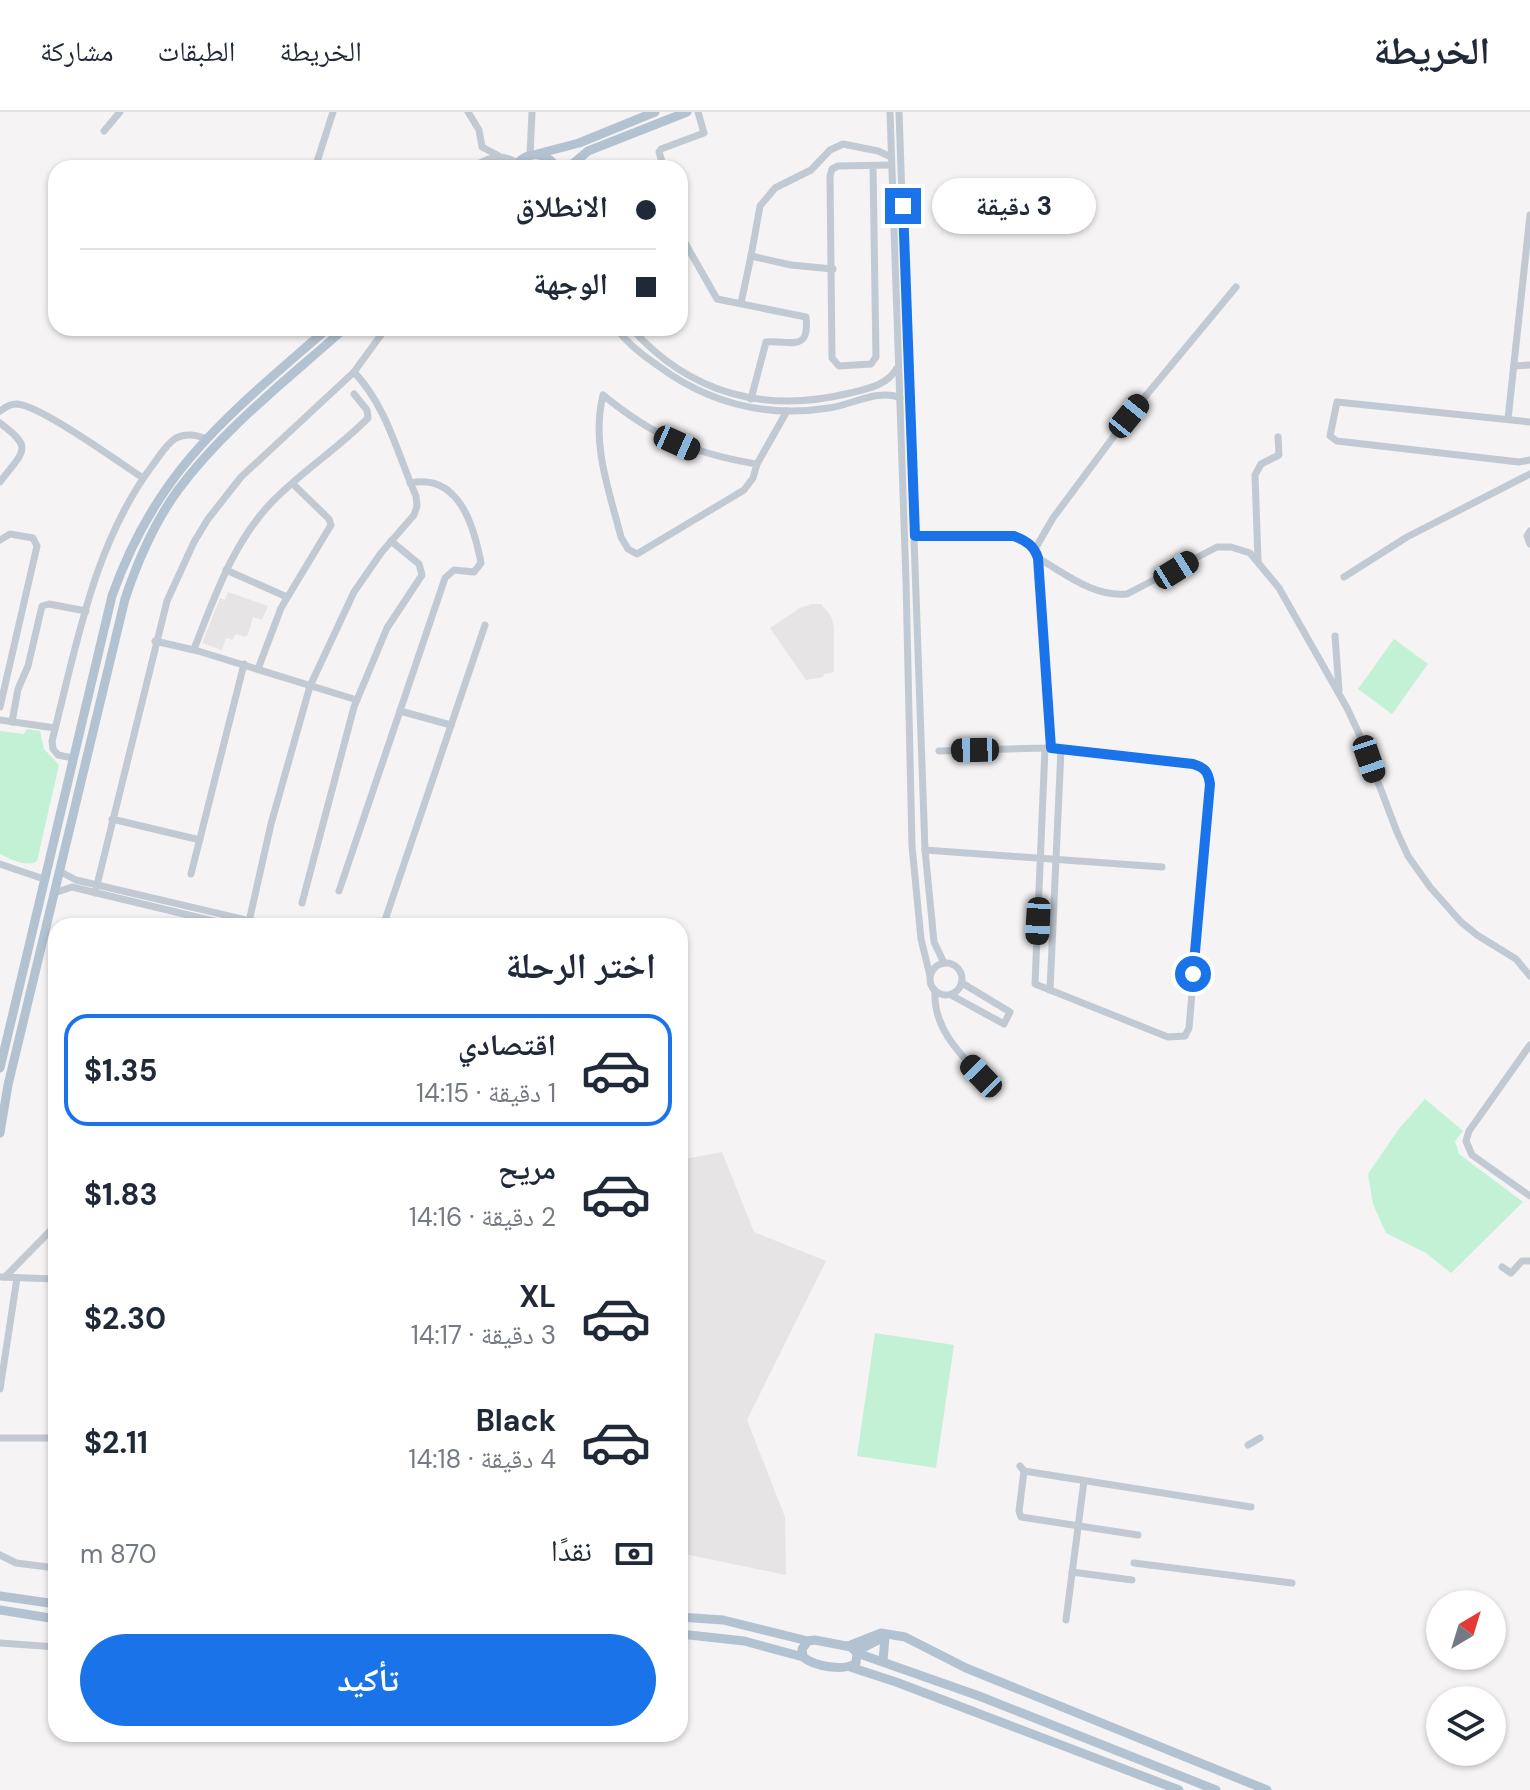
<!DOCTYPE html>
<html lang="ar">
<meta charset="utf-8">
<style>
body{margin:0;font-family:"DM Sans","Noto Naskh Arabic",sans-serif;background:#f6f6f7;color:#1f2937;direction:rtl;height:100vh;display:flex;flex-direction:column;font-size:30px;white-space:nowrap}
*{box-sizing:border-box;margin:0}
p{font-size:26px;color:#747a83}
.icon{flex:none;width:44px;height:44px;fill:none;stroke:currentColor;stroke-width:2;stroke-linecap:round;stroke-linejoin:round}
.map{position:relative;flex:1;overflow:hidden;direction:ltr}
.drawer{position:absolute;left:48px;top:806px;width:640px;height:824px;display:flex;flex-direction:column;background:#fff;border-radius:24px;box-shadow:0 2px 6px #0004;direction:rtl}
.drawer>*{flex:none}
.guide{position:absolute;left:48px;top:48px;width:640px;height:176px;border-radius:24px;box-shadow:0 2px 6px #0004;direction:rtl;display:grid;align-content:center;height:176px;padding:0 32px;background:#fff}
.needle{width:52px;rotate:38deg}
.controls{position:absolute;left:1426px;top:1478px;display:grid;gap:16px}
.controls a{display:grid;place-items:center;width:80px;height:80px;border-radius:50%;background:#fff;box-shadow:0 2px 6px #0004;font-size:40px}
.end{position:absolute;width:36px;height:36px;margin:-18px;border:10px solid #1a73e8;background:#fff;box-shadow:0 0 0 4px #fff}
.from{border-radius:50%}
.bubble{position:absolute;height:56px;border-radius:28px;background:#fff;box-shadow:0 2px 6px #0004;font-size:26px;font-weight:700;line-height:56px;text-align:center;direction:rtl}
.car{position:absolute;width:24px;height:48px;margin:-24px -12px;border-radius:10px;box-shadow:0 0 6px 2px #0007;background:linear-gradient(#222 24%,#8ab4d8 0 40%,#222 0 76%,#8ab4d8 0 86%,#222 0)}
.guide b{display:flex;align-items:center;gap:28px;height:76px;font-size:30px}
.guide b+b{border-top:2px solid #e0e1e3}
.guide i{width:20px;height:20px;background:#1f2937}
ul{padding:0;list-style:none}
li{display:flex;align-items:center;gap:24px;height:112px;margin:0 16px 12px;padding:0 16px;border:4px solid transparent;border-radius:24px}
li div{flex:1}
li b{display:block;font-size:30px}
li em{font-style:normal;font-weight:700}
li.on{border-color:#1a73e8}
li>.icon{width:72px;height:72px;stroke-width:1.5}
h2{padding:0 32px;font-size:36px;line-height:96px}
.pay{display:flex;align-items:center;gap:20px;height:88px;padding:0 32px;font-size:30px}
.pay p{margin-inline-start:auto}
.primary-button{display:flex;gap:16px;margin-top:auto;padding:16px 32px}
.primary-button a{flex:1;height:92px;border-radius:48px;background:#1a73e8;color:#fff;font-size:32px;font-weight:700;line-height:92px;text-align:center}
header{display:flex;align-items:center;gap:48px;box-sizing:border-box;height:112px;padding:0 40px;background:#fff;border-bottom:2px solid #e0e1e3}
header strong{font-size:38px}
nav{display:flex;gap:44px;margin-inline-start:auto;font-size:28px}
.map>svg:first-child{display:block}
.education{fill:#e6e4e5}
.green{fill:#c3f1d5}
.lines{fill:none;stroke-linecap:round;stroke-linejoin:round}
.minor{stroke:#c1cad2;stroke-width:7}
.major{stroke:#b3c2d1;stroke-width:9}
.route{stroke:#1a73e8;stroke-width:10}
</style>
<header>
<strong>الخريطة</strong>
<nav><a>الخريطة</a><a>الطبقات</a><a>مشاركة</a></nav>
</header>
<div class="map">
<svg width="1530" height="1678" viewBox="0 0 1530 1678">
<rect width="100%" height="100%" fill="#f5f3f3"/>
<g class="education">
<polygon points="228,480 268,494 262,508 253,505 248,522 245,525 236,522 232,528 226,526 222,538 202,531 220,486 225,488"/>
<polygon points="812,492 821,492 831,504 834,515 834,560 824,562 823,565 806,568 770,516 800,496"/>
<polygon points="722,1040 754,1120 826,1149 747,1308 785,1405 786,1463 680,1441 680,1048"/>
</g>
<g class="green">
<polygon points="1394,527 1428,552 1392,602 1358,577"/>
<path d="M 27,617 L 40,619 L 44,637 L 59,653 L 37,749 C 25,756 11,747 0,742 L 0,619 L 24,622 Z"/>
<polygon points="1425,987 1463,1019 1455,1029 1459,1042 1523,1090 1451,1161 1426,1141 1386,1121 1373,1092 1368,1062 1398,1018"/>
<polygon points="875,1221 954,1233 936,1356 857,1344"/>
</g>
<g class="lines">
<g class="minor">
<polyline points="468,0 479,18 482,35 499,44"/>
<polyline points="890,0 906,469 912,734 921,827 930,864"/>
<polyline points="899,0 925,738 934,830 944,851"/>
<polyline points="104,19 120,0"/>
<polyline points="530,43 532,0"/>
<polyline points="873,54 876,245 871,252 839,254 832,246 830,64 832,57 838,54 891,53"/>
<polyline points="315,56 333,0"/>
<path d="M 470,56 C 487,47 499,39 517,51"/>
<polyline points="664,56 659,40 661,37 704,21 698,0"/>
<path d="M 680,122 L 717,187 L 806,205 C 810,241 790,228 766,230 L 751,287"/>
<polyline points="751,144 760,94 775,76 811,58 830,38 843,32 878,39 891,45"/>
<polyline points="741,191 751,144 791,153 833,157"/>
<path d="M 616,216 C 627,231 642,243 657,253 C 709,292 765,306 829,296 C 851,293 880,276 900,286"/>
<path d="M 631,216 C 690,282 765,302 850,281 C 867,277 888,273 897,256"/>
<polyline points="1514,254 1530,253"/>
<path d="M 0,299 C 6,295 10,292 17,292 C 40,293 120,351 143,366"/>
<polyline points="1508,307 1530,103"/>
<polyline points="1530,310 1337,290 1330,324 1337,329 1519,350 1530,348"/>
<path d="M 0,311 C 35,337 23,339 0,370"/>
<path d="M 757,352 C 694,342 653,324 603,283 C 591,332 609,378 621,425 L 628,437 L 637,442 L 744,378 L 753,366 L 757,352 L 787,299"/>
<polyline points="1530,419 1527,424 1530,432"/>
<path d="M 915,424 L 1014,424 C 1026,429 1034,434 1038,446 L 1051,636"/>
<polyline points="0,428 10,422 33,426 37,434 0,595"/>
<polyline points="1035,437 1053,406 1129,304 1236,175"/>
<path d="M 1038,446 C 1066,462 1093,485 1127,482 L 1217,435 L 1231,435 L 1250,441 L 1279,476 L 1347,596 L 1362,628 L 1397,720 L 1408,744 L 1430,775 L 1461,810 L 1477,823 L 1516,847 L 1530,864"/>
<polyline points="1258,449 1255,363 1261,352 1279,343 1278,325"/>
<polyline points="226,458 287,485"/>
<polyline points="1344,465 1407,425 1530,362"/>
<polyline points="1335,524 1339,578"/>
<polyline points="155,529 198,539 357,588"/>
<path d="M 194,537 C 214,487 232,432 271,391 C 300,360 338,337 368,306 L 367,298 L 354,282"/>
<polyline points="258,557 281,496 331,413 329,407 293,372"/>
<polyline points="400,599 451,613"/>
<polyline points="0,608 55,616"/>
<polyline points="12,610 18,577 28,554 42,494 49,492 86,499"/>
<path d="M 939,639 L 1045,636 L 1051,636 L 1193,652 C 1205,656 1208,659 1210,672 L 1189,916 L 1185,924 L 1168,925 L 1035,872 L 1045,636"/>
<path d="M 73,646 L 58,643 L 53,637 L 52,629 C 76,536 93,433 152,354 C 159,345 166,332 176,326 C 186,321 195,323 205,326"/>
<polyline points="112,707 200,728"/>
<polyline points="925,738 1162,755"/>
<polyline points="0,752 44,767"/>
<polyline points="59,759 76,768 272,814"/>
<polyline points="191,762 244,552"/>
<path d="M 339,779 L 445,466 L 454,458 L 474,460 L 481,451 C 474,414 459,361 410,371"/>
<polyline points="54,781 72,775 234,814"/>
<polyline points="95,781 167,489 194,430 208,407 241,365 354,260 386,216"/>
<polyline points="302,791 354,595 387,516 422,463 419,452 391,429"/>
<path d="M 248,814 L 271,712 L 310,574 L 354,480 L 381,441 L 414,403 L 417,394 L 416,384 C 397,341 387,295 354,260"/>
<polyline points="383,814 485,513"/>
<circle cx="946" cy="867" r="16"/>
<polyline points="1050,878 1061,637"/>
<path d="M 935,879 C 933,915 958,940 981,964"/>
<polyline points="951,883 1004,912 1010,900 962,871"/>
<polyline points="1530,933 1469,1019 1466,1029 1472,1043 1530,1084"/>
<polyline points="1502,1155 1511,1161 1522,1149 1530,1149"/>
<polyline points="0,1165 56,1167"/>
<polyline points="5,1165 56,1113"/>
<polyline points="0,1277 17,1166"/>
<polyline points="0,1326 56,1326"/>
<polyline points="1248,1333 1260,1326"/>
<polyline points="1020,1354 1024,1359 1251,1395"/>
<polyline points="1024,1359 1019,1399 1021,1405 1138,1423"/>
<polyline points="0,1443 16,1451 56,1456"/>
<polyline points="1134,1451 1292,1471"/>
<polyline points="1072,1460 1132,1468"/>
<polyline points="1066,1508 1084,1369"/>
<polyline points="0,1531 56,1535"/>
</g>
<g class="major">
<polyline points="537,42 579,31 655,0"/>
<path d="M 514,56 C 526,38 546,39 557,56"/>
<polyline points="568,56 588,39 687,0"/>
<path d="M 0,956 L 112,484 C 157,356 230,302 328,216"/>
<path d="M 0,1021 L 8,973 L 125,487 C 138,448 154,411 178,378 C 224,316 288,267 345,216"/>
<polyline points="0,1484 56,1492"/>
<polyline points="0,1498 56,1507"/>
<polyline points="680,1505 723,1508 808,1529"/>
<polyline points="680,1522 744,1529 803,1545"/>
<path d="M 815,1528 L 851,1535 L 857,1541 L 856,1551 C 844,1560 814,1554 803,1545 L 802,1537 L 808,1529 Z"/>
<polyline points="848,1534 881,1521 905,1525 966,1556 1267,1678"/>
<polyline points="857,1539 886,1524"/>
<polyline points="857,1541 979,1584 1216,1678"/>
<polyline points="883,1549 885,1525"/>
<polyline points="850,1555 896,1570 1179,1678"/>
</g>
</g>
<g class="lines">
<path class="route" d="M 903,94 L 915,424 L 1014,424 C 1027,429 1034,434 1038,446 L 1051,636 L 1193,652 C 1205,656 1208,659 1210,672 L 1193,862"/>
</g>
</svg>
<div class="controls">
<a><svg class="needle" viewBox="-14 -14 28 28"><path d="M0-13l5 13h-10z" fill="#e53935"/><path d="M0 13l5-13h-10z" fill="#747a83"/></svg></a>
<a><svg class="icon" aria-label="layers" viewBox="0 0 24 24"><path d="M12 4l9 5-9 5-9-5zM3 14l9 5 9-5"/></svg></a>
</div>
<i class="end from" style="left:1193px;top:862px"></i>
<i class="end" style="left:903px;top:94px"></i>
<div class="bubble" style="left:932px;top:66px;width:164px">3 دقيقة</div>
<i class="car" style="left:1129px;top:304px;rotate:39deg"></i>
<i class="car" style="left:677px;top:331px;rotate:114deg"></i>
<i class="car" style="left:1176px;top:458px;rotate:58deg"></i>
<i class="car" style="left:975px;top:638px;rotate:269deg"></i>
<i class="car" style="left:1369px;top:647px;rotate:161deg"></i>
<i class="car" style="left:1038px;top:809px;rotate:183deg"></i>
<i class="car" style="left:981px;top:964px;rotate:316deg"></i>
<div class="guide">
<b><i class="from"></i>الانطلاق</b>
<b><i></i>الوجهة</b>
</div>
<section class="drawer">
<h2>اختر الرحلة</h2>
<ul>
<li class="on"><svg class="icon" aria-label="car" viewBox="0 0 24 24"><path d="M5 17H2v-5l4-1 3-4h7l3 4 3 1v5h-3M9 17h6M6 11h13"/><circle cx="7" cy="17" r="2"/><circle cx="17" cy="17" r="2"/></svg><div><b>اقتصادي</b><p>1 دقيقة · 14:15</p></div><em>$1.35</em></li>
<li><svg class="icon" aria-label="car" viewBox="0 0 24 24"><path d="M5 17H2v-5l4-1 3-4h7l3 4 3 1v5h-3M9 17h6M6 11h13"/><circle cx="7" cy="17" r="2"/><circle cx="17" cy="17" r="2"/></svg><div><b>مريح</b><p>2 دقيقة · 14:16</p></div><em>$1.83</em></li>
<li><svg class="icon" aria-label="car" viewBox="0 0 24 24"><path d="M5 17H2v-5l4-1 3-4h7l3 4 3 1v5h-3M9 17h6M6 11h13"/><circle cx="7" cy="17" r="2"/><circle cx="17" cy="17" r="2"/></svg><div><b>XL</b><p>3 دقيقة · 14:17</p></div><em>$2.30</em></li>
<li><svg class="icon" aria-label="car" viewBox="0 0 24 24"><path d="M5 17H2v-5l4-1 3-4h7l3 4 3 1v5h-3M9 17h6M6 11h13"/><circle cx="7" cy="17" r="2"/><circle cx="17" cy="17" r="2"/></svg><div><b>Black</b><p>4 دقيقة · 14:18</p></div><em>$2.11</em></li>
</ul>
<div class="pay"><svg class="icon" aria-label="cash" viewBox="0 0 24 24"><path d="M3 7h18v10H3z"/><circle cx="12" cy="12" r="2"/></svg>نقدًا<p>870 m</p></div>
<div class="primary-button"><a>تأكيد</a></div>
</section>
</div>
